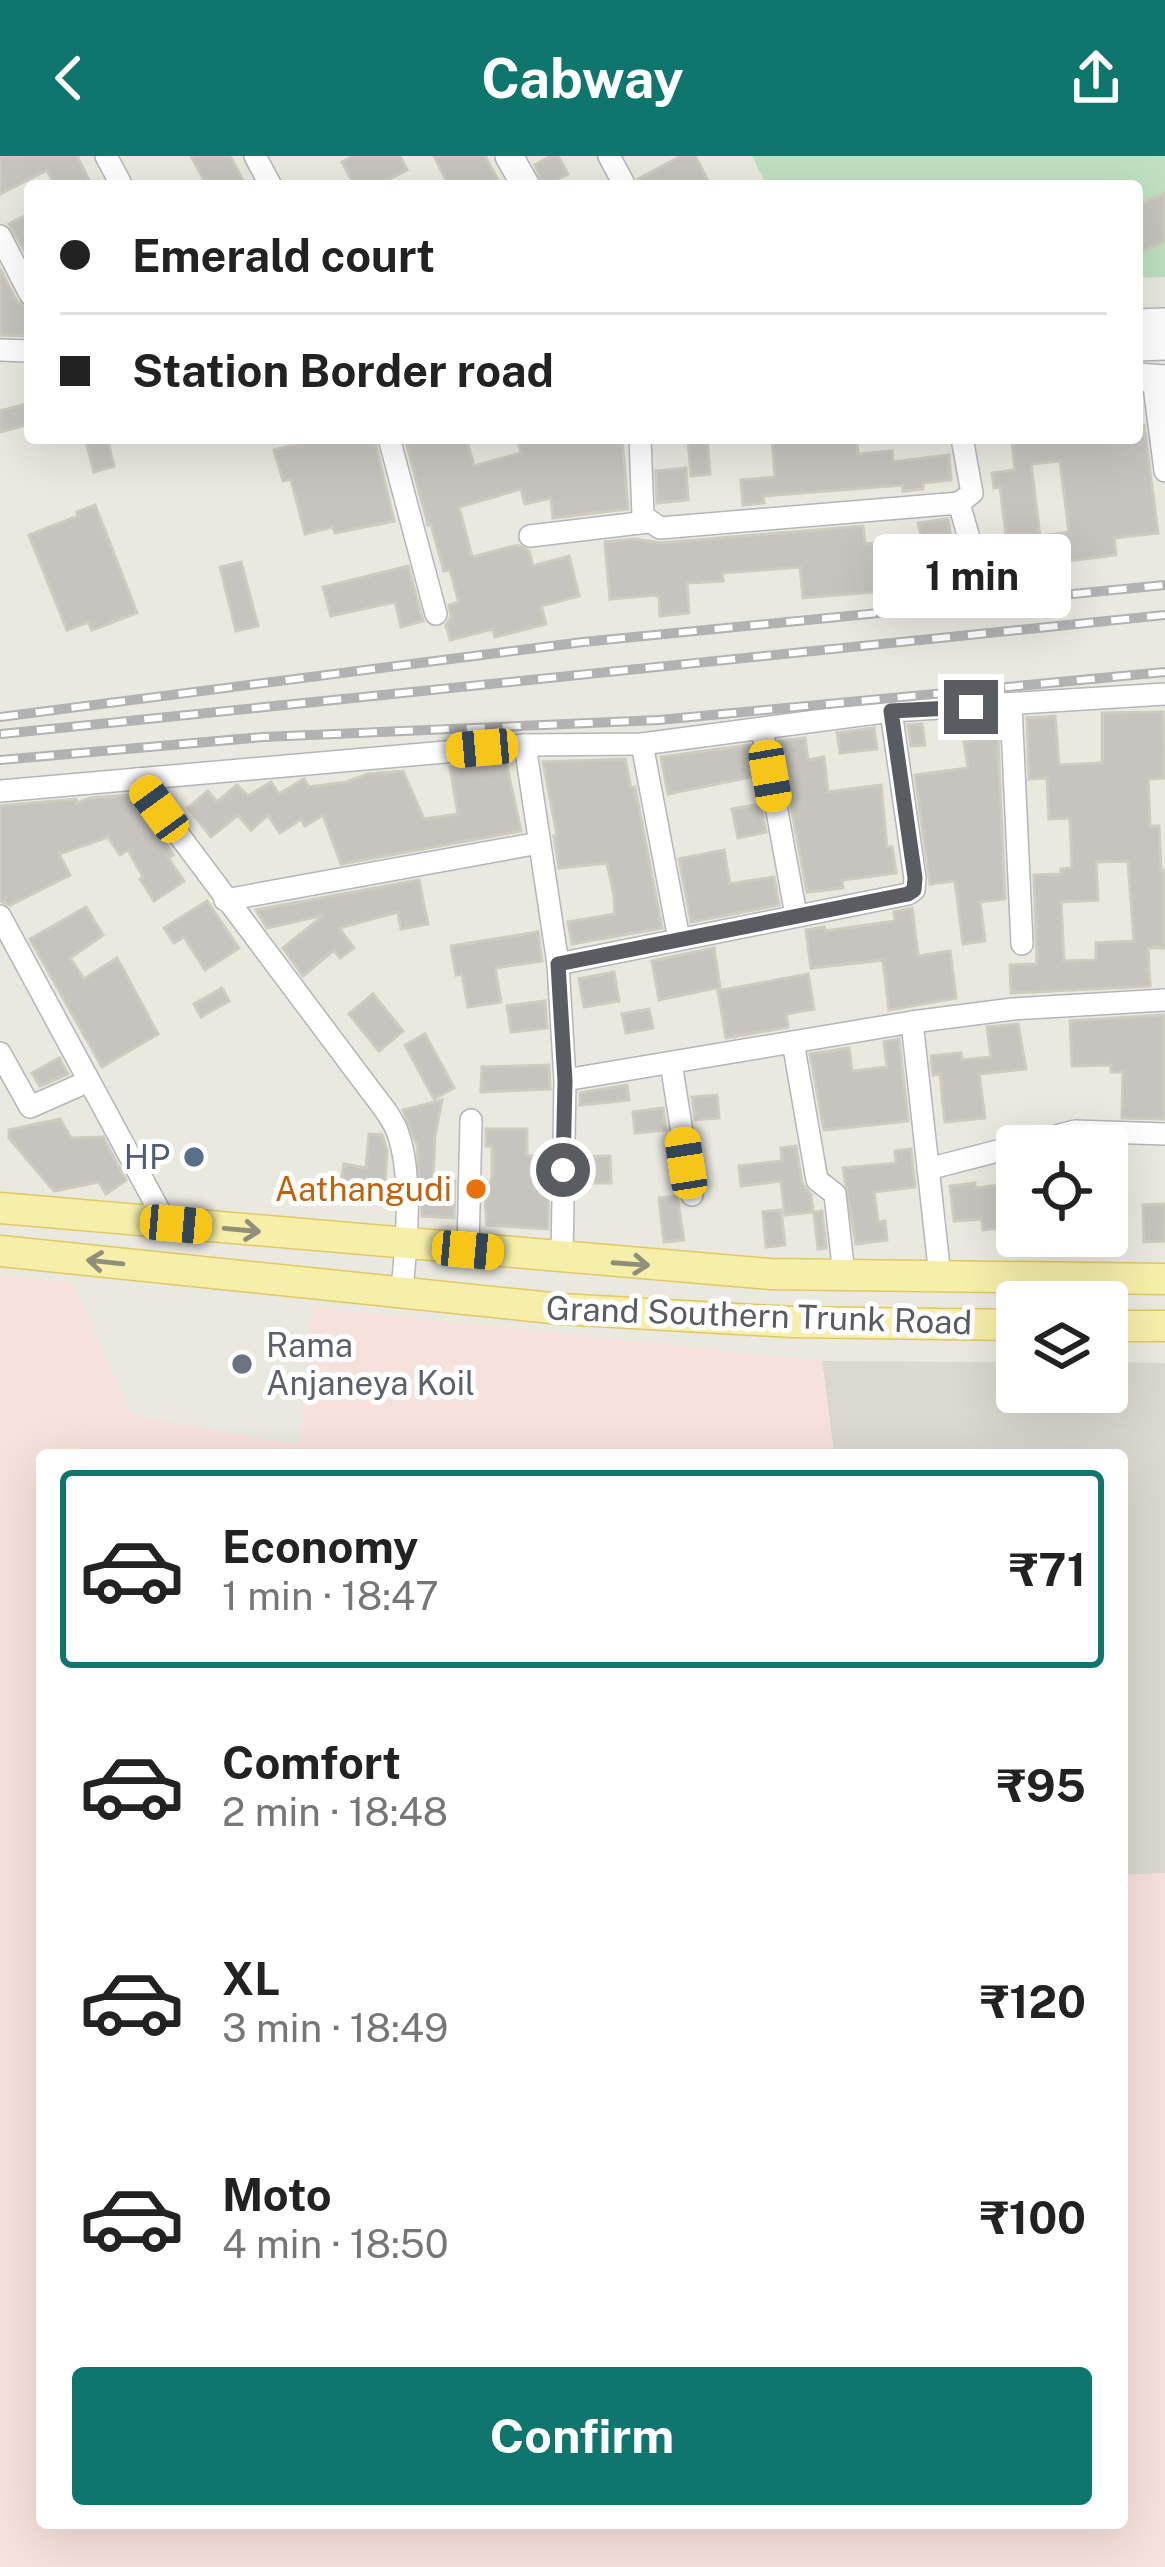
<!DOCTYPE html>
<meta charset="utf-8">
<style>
body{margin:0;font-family:"Public Sans",sans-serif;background:#f6f6f6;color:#222;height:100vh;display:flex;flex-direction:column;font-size:45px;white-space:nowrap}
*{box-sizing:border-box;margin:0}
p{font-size:39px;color:#767676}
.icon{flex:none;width:66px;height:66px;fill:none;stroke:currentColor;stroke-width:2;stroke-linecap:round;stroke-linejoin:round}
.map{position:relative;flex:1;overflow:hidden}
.drawer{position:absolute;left:36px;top:1293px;width:1092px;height:1080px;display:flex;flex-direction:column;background:#fff;border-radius:12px;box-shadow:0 12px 48px #0002}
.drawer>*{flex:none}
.guide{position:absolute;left:24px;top:24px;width:1119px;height:264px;border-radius:12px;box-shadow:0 12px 48px #0002;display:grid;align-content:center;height:264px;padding:0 36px;background:#fff}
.buttons{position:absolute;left:996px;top:969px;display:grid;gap:24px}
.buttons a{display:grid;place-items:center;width:132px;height:132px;border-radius:12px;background:#fff;box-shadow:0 12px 48px #0002;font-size:60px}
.end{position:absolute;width:54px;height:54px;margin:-27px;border:15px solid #595c60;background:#fff;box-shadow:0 0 0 6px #fff}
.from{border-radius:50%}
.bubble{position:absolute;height:84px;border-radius:12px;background:#fff;box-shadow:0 12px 48px #0002;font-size:39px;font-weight:700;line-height:84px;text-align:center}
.car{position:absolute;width:36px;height:72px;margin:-36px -18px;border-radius:15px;box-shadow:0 0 9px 3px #0007;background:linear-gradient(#f5c518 24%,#345 0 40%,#f5c518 0 76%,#345 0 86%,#f5c518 0)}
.guide b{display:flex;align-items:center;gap:42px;height:114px;font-size:45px}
.guide b+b{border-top:3px solid #e0e0e0}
.guide i{width:30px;height:30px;background:#222}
ul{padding:21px 0 0;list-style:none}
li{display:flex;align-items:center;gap:36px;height:198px;margin:0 24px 18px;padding:0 12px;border:6px solid transparent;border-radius:12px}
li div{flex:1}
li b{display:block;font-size:45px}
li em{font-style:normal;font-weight:700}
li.on{border-color:#0f766e}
li>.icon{width:108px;height:108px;stroke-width:1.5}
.cta{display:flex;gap:24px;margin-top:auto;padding:24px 36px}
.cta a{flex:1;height:138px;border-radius:12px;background:#0f766e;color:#fff;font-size:48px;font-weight:700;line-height:138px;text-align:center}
header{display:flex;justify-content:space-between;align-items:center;height:156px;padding:0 36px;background:#0f766e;color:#fff;font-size:54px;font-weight:700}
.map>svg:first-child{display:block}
.education{fill:#dad8cf}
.medical{fill:#f7e1dc}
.green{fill:#bfe0c1}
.building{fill:#c6c4be;stroke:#cecbbf;stroke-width:3;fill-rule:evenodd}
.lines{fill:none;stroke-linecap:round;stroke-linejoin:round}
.street-casing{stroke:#b3b5ba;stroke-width:24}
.secondary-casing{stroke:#b4b6bc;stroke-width:30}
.primary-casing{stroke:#e2c762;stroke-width:33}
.street{stroke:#fff;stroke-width:21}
.secondary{stroke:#fff;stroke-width:27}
.primary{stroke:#f6efaa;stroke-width:30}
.rail-casing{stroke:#b1b2b2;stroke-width:10}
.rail{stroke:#fff;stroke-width:6;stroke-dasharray:18;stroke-linecap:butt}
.oneway{stroke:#908f7a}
.route{stroke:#595c60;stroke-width:15}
.service-dot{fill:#5c6f8a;stroke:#fff;stroke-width:4.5}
.food-dot{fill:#e8710a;stroke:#fff;stroke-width:4.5}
.worship-dot{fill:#6b7280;stroke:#fff;stroke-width:4.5}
.labels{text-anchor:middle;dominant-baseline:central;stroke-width:10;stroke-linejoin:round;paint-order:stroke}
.service-label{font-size:33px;fill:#4e5e75;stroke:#fff;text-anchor:end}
.food-label{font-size:33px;fill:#c56008;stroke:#fff;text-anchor:end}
.street-label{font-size:33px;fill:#595c60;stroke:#fff}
.worship-label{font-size:33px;fill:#5b616d;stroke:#fff;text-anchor:start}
</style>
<header><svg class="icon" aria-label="back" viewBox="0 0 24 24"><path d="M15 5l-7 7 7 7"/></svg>Cabway<svg class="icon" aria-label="share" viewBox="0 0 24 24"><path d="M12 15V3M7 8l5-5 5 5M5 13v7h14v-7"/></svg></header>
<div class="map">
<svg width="1165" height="2411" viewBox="0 0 1165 2411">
<rect width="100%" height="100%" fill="#eae9e0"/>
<polygon class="education" points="822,1205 1017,1206 1017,1236 1107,1236 1107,1206 1165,1207 1165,1717 1122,1719 1122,1299 834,1299"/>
<polygon class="medical" points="0,1119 71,1126 132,1259 300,1289 312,1151 822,1205 834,1299 42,1299 42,2367 1122,2367 1122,1719 1165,1717 1165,2411 0,2411"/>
<polygon class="green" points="752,0 1165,0 1165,121 1137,122 1137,30 767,30"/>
<g class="building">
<polygon points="0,0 77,0 92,30 55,30 47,14 0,38"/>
<polygon points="191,0 230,0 246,30 207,30"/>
<polygon points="353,0 400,0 407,14 376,30 355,30 342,6"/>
<polygon points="434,0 485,0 501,30 449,30"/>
<polygon points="551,0 558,0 568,18 544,30 535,9"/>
<polygon points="681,0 695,0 707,23 693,30 640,30 638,23"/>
<polygon points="1165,37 1165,85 1137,98 1137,50"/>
<polygon points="30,57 30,93 25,96 9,68"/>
<polygon points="0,113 17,146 30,153 30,180 0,179"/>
<polygon points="30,247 30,268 0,276 0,255"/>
<path d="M 1144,269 L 1158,377 L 1114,382 L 1116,399 L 1067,405 L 1068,415 L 1004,420 L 999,380 L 1006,380 L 1000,331 L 994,332 L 992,317 L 1015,314 L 1012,285 L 1137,282 L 1137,270 ZM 1060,305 L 1069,376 L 1040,380 L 1031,308 Z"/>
<polygon points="85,282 107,282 114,310 94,316"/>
<polygon points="319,282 374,282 394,365 335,377 333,371 305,378 291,323 283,325 274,294"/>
<polygon points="405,282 466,282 474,310 521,297 517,282 622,282 628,353 553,362 551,342 525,348 521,333 459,351 472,401 518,389 529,395 533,410 569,400 579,440 541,450 546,468 495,481 493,473 450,484 446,469 451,461 449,449 459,446 450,414 444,415 431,368 428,369"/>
<polygon points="688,282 707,282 710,318 691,320"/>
<polygon points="772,282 857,282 858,298 892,295 893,306 949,299 951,324 923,327 923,333 903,335 903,329 763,340 764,347 743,349 741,324 775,321"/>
<polygon points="686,312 688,344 657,347 656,315"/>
<polygon points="95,349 137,457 92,474 88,466 67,474 29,379 78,360 77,356"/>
<polygon points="948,363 958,427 934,433 931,419 874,424 875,436 803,442 800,411 722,417 723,425 687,427 689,457 660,460 659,442 655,439 610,443 605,386 634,383 661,387 863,370 865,388 922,383 918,367"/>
<polygon points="241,406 258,470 236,475 220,411"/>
<polygon points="408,410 423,465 401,471 395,446 331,460 323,431"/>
<path d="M 1163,556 L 1165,622 L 1148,623 L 1150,670 L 1159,670 L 1161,714 L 1165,714 L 1165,792 L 1148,792 L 1150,830 L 1011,837 L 1010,809 L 1037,808 L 1034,719 L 1061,718 L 1061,713 L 1072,712 L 1070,662 L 1049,663 L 1047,622 L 1029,623 L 1027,562 L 1055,560 L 1059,609 L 1102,607 L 1102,557 ZM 1128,705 L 1134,785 L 1096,787 L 1096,804 L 1064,805 L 1061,746 L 1098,744 L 1096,706 Z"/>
<polygon points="997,563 1005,743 980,746 985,785 963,788 955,725 930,728 915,619 968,612 964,586 973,585 970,565"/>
<polygon points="922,568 925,589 911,590 908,569"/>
<polygon points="874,572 877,593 840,597 837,577"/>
<polygon points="805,582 808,604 824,601 828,636 881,629 887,691 892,691 896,717 842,724 843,732 807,736 779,585"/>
<polygon points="750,589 755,620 668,638 661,601"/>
<polygon points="625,603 631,632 635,631 662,772 572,788 568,766 615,758 614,740 607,707 559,712 554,680 557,679 543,606"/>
<polygon points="506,606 521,675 341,708 323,659 305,670 301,663 280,677 268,659 251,674 238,659 211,681 188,652 208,635 217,646 237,629 248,640 271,626 279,638 304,623 309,631 346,626 368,618 403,615 424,663 458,658 450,611"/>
<polygon points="130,639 167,689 173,699 168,702 184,725 154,745 140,723 143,721 128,694 120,699 108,681 59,698 70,719 10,749 0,745 0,650 76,643 77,647 90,642"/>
<polygon points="760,648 766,676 738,682 732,653"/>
<polygon points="724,694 730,728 774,721 779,749 691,766 679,703"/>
<polygon points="419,724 428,768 401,773 398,756 339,772 354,792 340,802 334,794 303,820 283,792 324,759 267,772 256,754"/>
<polygon points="207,745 239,792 205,814 184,781 174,787 164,772"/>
<polygon points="86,751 103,779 70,802 84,823 117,802 158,878 102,911 30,783"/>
<polygon points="912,752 918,800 950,795 956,842 889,854 883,804 811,812 806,774 824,771 825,775 895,765 894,756"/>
<polygon points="538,776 542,805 495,812 501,846 468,851 462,818 456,819 451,790"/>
<polygon points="714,792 720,831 659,844 652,805"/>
<polygon points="614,816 619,845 584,851 579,823"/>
<polygon points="808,818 814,853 786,858 788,871 726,882 718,835"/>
<polygon points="222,832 229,845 201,861 194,848"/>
<polygon points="373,838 403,875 379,895 349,858"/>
<polygon points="545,845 547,872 511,876 507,850"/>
<polygon points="649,853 653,872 626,877 622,858"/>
<polygon points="1165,859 1165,963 1122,962 1123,916 1111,916 1111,909 1072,910 1070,865"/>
<polygon points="1018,868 1026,913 979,918 985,962 945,966 940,918 933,919 931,900 961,897 962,904 991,901 987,871"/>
<polygon points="425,878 454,932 434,943 405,889"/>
<polygon points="899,883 908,965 824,974 810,898 849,892 852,915 887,911 884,886"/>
<polygon points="59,902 68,918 40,930 32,917"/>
<polygon points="549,909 550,933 481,936 482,911"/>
<polygon points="627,929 629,944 580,949 580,937"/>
<polygon points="717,939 719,962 695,964 692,941"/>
<polygon points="442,944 435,980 433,1021 455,1025 454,1062 422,1060 417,989 403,954"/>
<polygon points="663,952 666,974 635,977 633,956"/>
<polygon points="60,963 71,982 103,981 126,1024 106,1038 99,1026 54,1035 9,982 9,974"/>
<polygon points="486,973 527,973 527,1000 549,1000 548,1073 487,1069 484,1031 489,1032 492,1021 492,990 486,990"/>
<polygon points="369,978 382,979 387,995 384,1042 340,1035 344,1008 366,1012"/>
<polygon points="796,990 802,1027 811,1039 813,1056 785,1059 781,1025 741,1030 739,1010 782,1005 781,992"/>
<polygon points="911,993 915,1031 874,1036 878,1066 885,1065 887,1084 856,1088 843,1012 896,1007 895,995"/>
<polygon points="610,1000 611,1027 578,1027 579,1001"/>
<polygon points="975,1027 975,1032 1001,1029 1006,1072 983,1074 982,1063 954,1065 950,1030"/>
<polygon points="677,1040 684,1084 664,1086 659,1042"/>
<polygon points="1165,1048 1165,1085 1144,1086 1143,1049"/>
<polygon points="781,1054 785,1089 766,1091 763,1056"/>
<polygon points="822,1055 826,1092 818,1093 814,1056"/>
</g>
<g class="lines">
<defs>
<g id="street">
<polyline points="106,0 122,30"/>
<polyline points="255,0 271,30"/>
<polyline points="609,0 625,30"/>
<polyline points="0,80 30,138"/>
<polyline points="0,194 30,195"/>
<polyline points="1153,222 1165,315"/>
<polyline points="389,282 436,458"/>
<polyline points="640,282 643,360 660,372 959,347"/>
<polyline points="959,347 972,337 962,282"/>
<polyline points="959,347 978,414"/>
<polyline points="530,380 648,366"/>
<polyline points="1011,549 1022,788"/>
<polyline points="762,573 796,759"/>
<polyline points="642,588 679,783"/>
<polyline points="525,589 558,808 565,924 562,1103"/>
<path d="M 137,623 L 370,934 C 380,947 391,960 397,975 C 413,1015 407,1095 401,1138"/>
<polyline points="0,635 525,589 642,588 891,555 1165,538"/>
<polyline points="225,744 539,687"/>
<polyline points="0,760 166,1067"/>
<polyline points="558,808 908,738 914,734 915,722 891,555"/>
<polyline points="912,866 940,1120"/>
<polyline points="793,886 817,1024 835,1038 844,1119"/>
<polyline points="0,897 30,951 89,925"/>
<polyline points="671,907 692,1039"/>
<polyline points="565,924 912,866 1013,853 1165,844"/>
<polyline points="1017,990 1075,975 1165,978"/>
<polyline points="928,1013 1017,990"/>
<polyline points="468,1094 471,964"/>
</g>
<g id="secondary">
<polyline points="509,0 526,30"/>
<polyline points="1137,167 1165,166"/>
<polyline points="1137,191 1165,190"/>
<polyline points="1137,221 1165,223"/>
</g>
<g id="primary">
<polyline points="0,1052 770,1118 1165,1123"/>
<polyline points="0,1095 561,1153 792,1166 1017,1169"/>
<polyline points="1107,1170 1165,1170"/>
</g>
</defs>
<use href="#street" class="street-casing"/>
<use href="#secondary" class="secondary-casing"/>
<use href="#primary" class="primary-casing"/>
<use href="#street" class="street"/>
<use href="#secondary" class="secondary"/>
<use href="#primary" class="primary"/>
<defs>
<g id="rail">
<polyline points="0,561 583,486 1165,429"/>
<polyline points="1,578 1165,459"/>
<polyline points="0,604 263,581 659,564 1165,516"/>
</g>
</defs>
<use href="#rail" class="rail-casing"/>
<use href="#rail" class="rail"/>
</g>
<defs><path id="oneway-shaft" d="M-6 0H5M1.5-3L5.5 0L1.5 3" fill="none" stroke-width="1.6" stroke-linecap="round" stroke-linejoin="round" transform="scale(3)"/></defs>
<g class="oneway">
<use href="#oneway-shaft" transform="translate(242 1074) rotate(5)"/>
<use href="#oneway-shaft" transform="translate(105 1106) rotate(-174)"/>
<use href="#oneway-shaft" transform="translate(631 1108) rotate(4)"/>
</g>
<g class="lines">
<polyline class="route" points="563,1014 565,925 558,808 908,738 914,734 915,722 891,555 971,551"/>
</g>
<circle class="service-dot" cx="194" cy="1001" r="12"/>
<circle class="food-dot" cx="476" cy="1033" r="12"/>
<circle class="worship-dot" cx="242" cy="1208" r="12"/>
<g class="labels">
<g class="service-label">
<text x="170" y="1001">HP</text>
</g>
<g class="food-label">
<text x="452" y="1033">Aathangudi</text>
</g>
<g class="street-label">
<text transform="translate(759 1159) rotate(2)">Grand Southern Trunk Road</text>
</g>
<g class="worship-label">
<text x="266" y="1189">Rama<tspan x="266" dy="38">Anjaneya Koil</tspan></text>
</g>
</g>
</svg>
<div class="buttons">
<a><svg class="icon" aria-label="locate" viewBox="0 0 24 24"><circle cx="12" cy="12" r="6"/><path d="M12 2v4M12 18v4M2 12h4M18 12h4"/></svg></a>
<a><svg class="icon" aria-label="layers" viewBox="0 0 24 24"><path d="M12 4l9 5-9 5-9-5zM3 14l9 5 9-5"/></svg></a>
</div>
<i class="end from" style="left:563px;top:1014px"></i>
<i class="end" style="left:971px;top:551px"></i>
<div class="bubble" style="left:873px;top:378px;width:198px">1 min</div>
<i class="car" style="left:482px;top:592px;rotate:265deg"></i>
<i class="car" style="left:770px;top:620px;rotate:170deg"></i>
<i class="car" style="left:159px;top:653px;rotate:324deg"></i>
<i class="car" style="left:686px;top:1007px;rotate:351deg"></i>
<i class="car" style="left:176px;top:1068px;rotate:95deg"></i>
<i class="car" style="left:468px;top:1094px;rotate:95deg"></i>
<div class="guide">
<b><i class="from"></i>Emerald court</b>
<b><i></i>Station Border road</b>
</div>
<section class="drawer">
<ul>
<li class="on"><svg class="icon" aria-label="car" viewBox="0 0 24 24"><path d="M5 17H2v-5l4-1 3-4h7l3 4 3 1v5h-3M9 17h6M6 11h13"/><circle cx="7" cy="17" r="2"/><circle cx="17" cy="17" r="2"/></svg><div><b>Economy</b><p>1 min · 18:47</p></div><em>₹71</em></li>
<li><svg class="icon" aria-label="car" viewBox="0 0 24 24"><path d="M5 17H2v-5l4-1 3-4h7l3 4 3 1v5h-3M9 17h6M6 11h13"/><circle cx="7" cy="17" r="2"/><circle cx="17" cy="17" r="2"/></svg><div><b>Comfort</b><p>2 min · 18:48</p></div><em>₹95</em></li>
<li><svg class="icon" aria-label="car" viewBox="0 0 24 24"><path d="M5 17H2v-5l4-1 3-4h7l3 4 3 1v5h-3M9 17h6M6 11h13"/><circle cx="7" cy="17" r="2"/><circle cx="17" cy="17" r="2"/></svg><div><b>XL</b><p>3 min · 18:49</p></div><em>₹120</em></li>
<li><svg class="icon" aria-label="car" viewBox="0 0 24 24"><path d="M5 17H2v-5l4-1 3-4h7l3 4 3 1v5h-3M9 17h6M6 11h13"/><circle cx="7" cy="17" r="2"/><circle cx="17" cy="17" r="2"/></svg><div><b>Moto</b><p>4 min · 18:50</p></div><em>₹100</em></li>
</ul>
<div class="cta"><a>Confirm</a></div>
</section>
</div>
